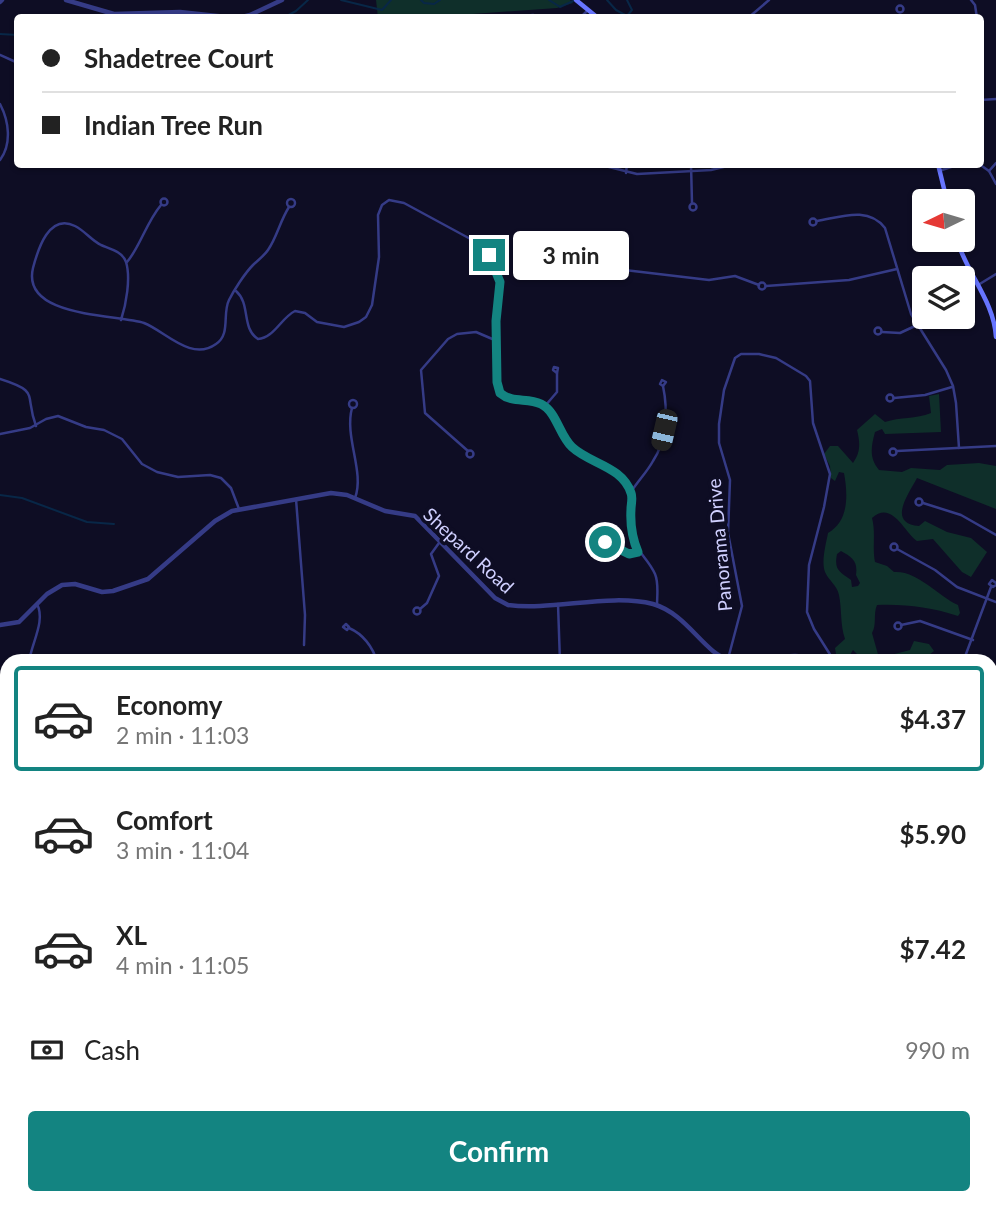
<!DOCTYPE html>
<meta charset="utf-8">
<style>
body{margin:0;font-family:Lato,sans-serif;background:#f6f6f6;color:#222;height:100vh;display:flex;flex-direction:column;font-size:26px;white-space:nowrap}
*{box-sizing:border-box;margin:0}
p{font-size:23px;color:#767676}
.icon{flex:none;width:38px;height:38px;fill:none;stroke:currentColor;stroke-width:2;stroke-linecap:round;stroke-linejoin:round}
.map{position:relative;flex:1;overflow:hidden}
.side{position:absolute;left:0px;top:654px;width:998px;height:551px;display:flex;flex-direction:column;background:#fff;border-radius:21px 21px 0 0;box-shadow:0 2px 5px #0004}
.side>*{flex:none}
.banner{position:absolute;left:14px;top:14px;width:970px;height:154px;border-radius:7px;box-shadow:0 2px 5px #0004;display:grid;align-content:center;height:154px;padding:0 28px;background:#fff}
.needle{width:46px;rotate:265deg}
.controls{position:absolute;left:912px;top:189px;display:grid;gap:14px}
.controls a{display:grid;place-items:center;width:63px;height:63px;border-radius:7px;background:#fff;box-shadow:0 2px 5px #0004;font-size:35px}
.end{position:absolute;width:32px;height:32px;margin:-16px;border:9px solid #138481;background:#fff;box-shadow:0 0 0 4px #fff}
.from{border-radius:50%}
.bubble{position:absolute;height:49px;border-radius:7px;background:#fff;box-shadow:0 2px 5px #0004;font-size:23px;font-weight:700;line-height:49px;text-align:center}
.car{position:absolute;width:21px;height:42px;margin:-21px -10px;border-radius:9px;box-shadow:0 0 5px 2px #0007;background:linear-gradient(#222 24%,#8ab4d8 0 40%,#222 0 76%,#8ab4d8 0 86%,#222 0)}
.banner b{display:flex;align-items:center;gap:24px;height:66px;font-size:26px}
.banner b+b{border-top:2px solid #e0e0e0}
.banner i{width:18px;height:18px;background:#222}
ul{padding:12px 0 0;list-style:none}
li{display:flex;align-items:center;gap:21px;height:105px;margin:0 14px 10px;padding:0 14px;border:4px solid transparent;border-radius:7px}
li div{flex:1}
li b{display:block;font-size:26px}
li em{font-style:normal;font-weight:700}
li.current{border-color:#138481}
li>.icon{width:63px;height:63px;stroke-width:1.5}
.pay{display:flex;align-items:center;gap:18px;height:77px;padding:0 28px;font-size:26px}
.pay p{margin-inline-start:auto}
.button{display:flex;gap:14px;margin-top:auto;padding:14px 28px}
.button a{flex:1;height:80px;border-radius:7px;background:#138481;color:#fff;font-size:28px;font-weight:700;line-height:80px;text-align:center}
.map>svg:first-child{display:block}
.green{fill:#0f2f2a;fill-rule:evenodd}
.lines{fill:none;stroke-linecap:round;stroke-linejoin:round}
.stream{stroke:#082747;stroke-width:2}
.minor{stroke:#353b86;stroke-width:2.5}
.tertiary{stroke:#353b86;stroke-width:4.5}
.secondary{stroke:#6775ff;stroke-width:4.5}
.primary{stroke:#ac57ff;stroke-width:6}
.route{stroke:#138481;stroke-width:9}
.labels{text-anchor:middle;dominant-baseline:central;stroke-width:7;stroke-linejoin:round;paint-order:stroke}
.street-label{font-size:19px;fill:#d0d0ff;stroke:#0e0d24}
</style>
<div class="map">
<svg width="996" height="1205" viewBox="0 0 996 1205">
<rect width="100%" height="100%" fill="#0e0d24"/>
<g class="green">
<polygon points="376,0 570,0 573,3 557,8 445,16 378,18"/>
<path d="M 939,394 L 941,432 L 885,434 L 882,429 L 875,432 C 871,447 869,458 879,470 L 902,472 L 911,468 L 940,470 L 947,465 L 979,463 L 996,466 L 996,509 L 917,478 C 908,495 887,523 919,526 L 925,521 L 947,532 L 971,538 L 987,552 L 971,577 L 962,572 L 933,539 L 917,541 C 904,532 892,500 872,518 C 876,533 872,547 875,562 L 887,566 L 894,572 C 917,570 938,596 958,605 L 960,613 L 958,616 C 930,607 906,604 877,605 C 873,614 877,625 872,633 L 879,658 L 910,650 L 914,641 L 929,644 L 934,651 L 920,662 L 871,661 L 871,658 L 860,657 L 853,650 L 847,660 L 836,654 L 835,648 L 845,639 C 840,624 842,610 839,595 C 837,585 829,581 825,572 C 821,561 826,544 828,533 C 849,521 848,495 844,473 L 839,472 L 835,481 L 831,478 L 830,466 L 824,454 L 830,446 L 838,446 L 853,463 C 861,452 860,442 857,430 L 875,414 L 885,422 C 900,417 916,419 931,413 L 929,396 ZM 841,551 C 852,557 858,561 856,575 L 860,583 L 858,586 L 852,587 L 851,580 C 839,571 834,570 837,554 Z"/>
</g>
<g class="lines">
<g class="stream">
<polyline points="341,0 382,10 391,0"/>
<polyline points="421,0 424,3 434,4 440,0"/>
<polyline points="549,0 560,7 573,1"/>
<polyline points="607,0 616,10 627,16 632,10 627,0"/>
<polyline points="283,18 296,11 308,0"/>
<polyline points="0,34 18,35"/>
<polyline points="0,495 22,498 87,522 114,524"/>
<polyline points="0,745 7,752"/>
</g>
<g class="minor">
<polyline points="971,0 975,5 977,18"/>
<circle cx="900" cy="9" r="3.5"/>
<polyline points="502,18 533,15 549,18"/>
<polyline points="580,18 588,10"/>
<polyline points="748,18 769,0"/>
<polyline points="0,55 18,63"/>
<polyline points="980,78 981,100"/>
<polyline points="980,100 996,99"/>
<path d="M 0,104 C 9,121 12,144 0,160"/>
<polyline points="597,164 637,174 711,170 736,164"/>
<polyline points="691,164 692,203"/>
<polyline points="979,164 989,171 996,184"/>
<polyline points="939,171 960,164"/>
<polyline points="989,171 996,163"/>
<polyline points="626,173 627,164"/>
<circle cx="164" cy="202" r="3.5"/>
<circle cx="291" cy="203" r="4"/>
<circle cx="693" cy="207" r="3.5"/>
<circle cx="813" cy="222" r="3.5"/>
<path d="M 817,221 C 841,217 868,206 885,228 L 911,314 L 946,370 L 953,386 L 956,403 L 959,448"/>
<polygon points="526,241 529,243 527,247 523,244"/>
<polyline points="529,245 591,266 709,280 735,276 759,285"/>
<path d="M 127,262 C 140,247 146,223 161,205"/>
<circle cx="762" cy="286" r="3.5"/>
<polyline points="978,285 996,274"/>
<polyline points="766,286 849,280 897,269"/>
<path d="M 236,291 C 251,304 241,328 258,339 C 274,338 281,318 295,311 L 305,313 L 317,322 L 344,327 L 359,322 L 366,317 L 372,305 L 379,257 L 378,215 L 382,205 L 389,200 L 404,203 L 476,242 L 493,262 L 500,282 L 496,321 L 498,389 C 510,407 527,395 542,404 C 555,412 556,429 565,440 C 580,458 604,459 619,475 C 638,495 628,509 631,532 C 634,550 648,558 655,574 C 659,583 657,595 657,606"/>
<path d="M 121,320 C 126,305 131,278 126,262 C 122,251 110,249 101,245 C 91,240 85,231 75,226 C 49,213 38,249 33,268 C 21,318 116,314 144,323 C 165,331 191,362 216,344 C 231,334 222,314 229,300 C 234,290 245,273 253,265 C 258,260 264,256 268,250 C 277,237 280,221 289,207"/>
<circle cx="878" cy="331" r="3.5"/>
<polyline points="882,332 900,333 915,326"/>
<polygon points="554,367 558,368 557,373 553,370"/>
<path d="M 0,379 C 41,392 24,394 36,426"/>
<polygon points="662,380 666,382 663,386 660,384"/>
<circle cx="890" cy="398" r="3.5"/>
<polyline points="894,398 925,395 952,387"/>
<circle cx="353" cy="404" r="4"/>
<polyline points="545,406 557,392 557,373"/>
<path d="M 352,408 C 344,437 365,472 355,498"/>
<polyline points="0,434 30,428 46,419 58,416 86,427 104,430 122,439 142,464 157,472 178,477 210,475 221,478 231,488 239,509"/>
<circle cx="893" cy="452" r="3.5"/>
<circle cx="470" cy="454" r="3.5"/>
<polyline points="468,451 425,413 421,370 448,339 457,334 476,332 497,341"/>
<polyline points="897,451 996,446"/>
<path d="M 631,492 C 638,481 647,472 653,461 C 667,440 668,410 663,386"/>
<circle cx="919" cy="502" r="3.5"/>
<polyline points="296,499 305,615 304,645"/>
<polyline points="923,503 961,515 996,535"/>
<polygon points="604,537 605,541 602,542 599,538"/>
<polyline points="605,541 629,554 638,552"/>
<circle cx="894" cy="547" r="3.5"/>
<polyline points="897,549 935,570 957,587 996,602"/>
<polyline points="996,583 992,580 989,584 993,587 996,585"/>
<polyline points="558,604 560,662"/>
<circle cx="417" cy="611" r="3.5"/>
<polyline points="420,609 427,603 439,576 431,554 439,543"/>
<circle cx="898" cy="626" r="3.5"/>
<polygon points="346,624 349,627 347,630 343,627"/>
<polyline points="901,625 920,621 973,640"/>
<path d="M 349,628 C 363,634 373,647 377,662"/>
<polyline points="728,659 742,606 728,533 730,480 719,443 719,424 724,390 735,358 741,354 759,354 776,358 806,376 810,381 813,423 830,474 824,507 809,565 807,612 814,629 831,656 831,662"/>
<path d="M 29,662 C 31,644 46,621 37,604"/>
<polyline points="963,662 991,587"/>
<polyline points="990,721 996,721"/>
<polyline points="0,732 7,737"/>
<polyline points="0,779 7,785"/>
<polyline points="990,791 996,789"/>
<polyline points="0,896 7,898"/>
<polyline points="990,1000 996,998"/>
<polyline points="990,1031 996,1032"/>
<polyline points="0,1067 3,1113 7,1131"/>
<polyline points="0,1156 7,1154"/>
<polyline points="28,1199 33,1205"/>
<polyline points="133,1199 164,1201 182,1199"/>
<polyline points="263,1199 270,1205"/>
<polyline points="300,1199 301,1205"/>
<polyline points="573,1199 574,1205"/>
<polyline points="270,1205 275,1199"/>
<polyline points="415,1205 418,1199"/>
</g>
<g class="tertiary">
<polyline points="66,0 114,14 180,12 236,18"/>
<polyline points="0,2 2,0"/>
<polyline points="238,18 250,15 282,0"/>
<path d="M 0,625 L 19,622 L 47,594 L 62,585 L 75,584 L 102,592 L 113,591 L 148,579 L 215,521 L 232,511 L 331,493 L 347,495 L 385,511 L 415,516 L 495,598 L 508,605 C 553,611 609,593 653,604 C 688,614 704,654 730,660 C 760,666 792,647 821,662"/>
<polyline points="990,818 996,817"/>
<polyline points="748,1205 751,1199"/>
</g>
<g class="secondary">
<polyline points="576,0 598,18"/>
<polyline points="938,164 947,201"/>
<path d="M 957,240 C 967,274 994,301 996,337"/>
</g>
<g class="primary">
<polyline points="990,882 996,877"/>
<polyline points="686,1205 691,1199"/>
</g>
</g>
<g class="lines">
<path class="route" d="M 489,255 L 500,282 L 496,321 L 497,382 L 500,393 C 513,404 527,397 541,404 C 557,412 559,435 572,447 C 590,464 622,466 631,493 C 633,498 631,504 631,509 C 630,525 632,538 638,552 L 629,554 L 605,542"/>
</g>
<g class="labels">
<g class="street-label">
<text transform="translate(719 545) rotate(-95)">Panorama Drive</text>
<text transform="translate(469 550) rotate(43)">Shepard Road</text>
</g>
</g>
</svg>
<div class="controls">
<a><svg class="needle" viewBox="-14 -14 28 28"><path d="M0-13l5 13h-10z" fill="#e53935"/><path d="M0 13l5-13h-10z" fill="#767676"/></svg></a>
<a><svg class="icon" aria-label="layers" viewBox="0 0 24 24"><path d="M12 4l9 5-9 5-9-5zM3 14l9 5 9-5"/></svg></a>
</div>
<i class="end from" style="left:605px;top:542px"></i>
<i class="end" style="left:489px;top:255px"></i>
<div class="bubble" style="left:513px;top:231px;width:116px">3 min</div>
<i class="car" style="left:664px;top:430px;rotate:193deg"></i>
<div class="banner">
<b><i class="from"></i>Shadetree Court</b>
<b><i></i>Indian Tree Run</b>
</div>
<section class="side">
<ul>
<li class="current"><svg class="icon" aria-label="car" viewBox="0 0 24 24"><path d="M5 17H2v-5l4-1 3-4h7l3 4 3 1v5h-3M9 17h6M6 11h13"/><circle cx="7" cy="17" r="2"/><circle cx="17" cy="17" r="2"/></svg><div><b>Economy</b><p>2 min · 11:03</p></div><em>$4.37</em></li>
<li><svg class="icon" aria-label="car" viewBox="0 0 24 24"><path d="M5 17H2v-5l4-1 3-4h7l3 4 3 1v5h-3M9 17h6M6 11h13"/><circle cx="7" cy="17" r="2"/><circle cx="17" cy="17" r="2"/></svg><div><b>Comfort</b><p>3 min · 11:04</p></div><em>$5.90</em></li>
<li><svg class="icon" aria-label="car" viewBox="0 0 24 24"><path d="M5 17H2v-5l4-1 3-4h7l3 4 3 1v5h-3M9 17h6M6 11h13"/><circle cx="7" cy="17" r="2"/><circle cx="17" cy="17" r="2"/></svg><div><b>XL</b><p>4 min · 11:05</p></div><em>$7.42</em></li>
</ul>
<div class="pay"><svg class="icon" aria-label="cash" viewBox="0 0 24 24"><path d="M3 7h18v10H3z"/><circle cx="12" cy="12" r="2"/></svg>Cash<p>990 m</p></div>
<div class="button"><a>Confirm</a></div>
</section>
</div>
